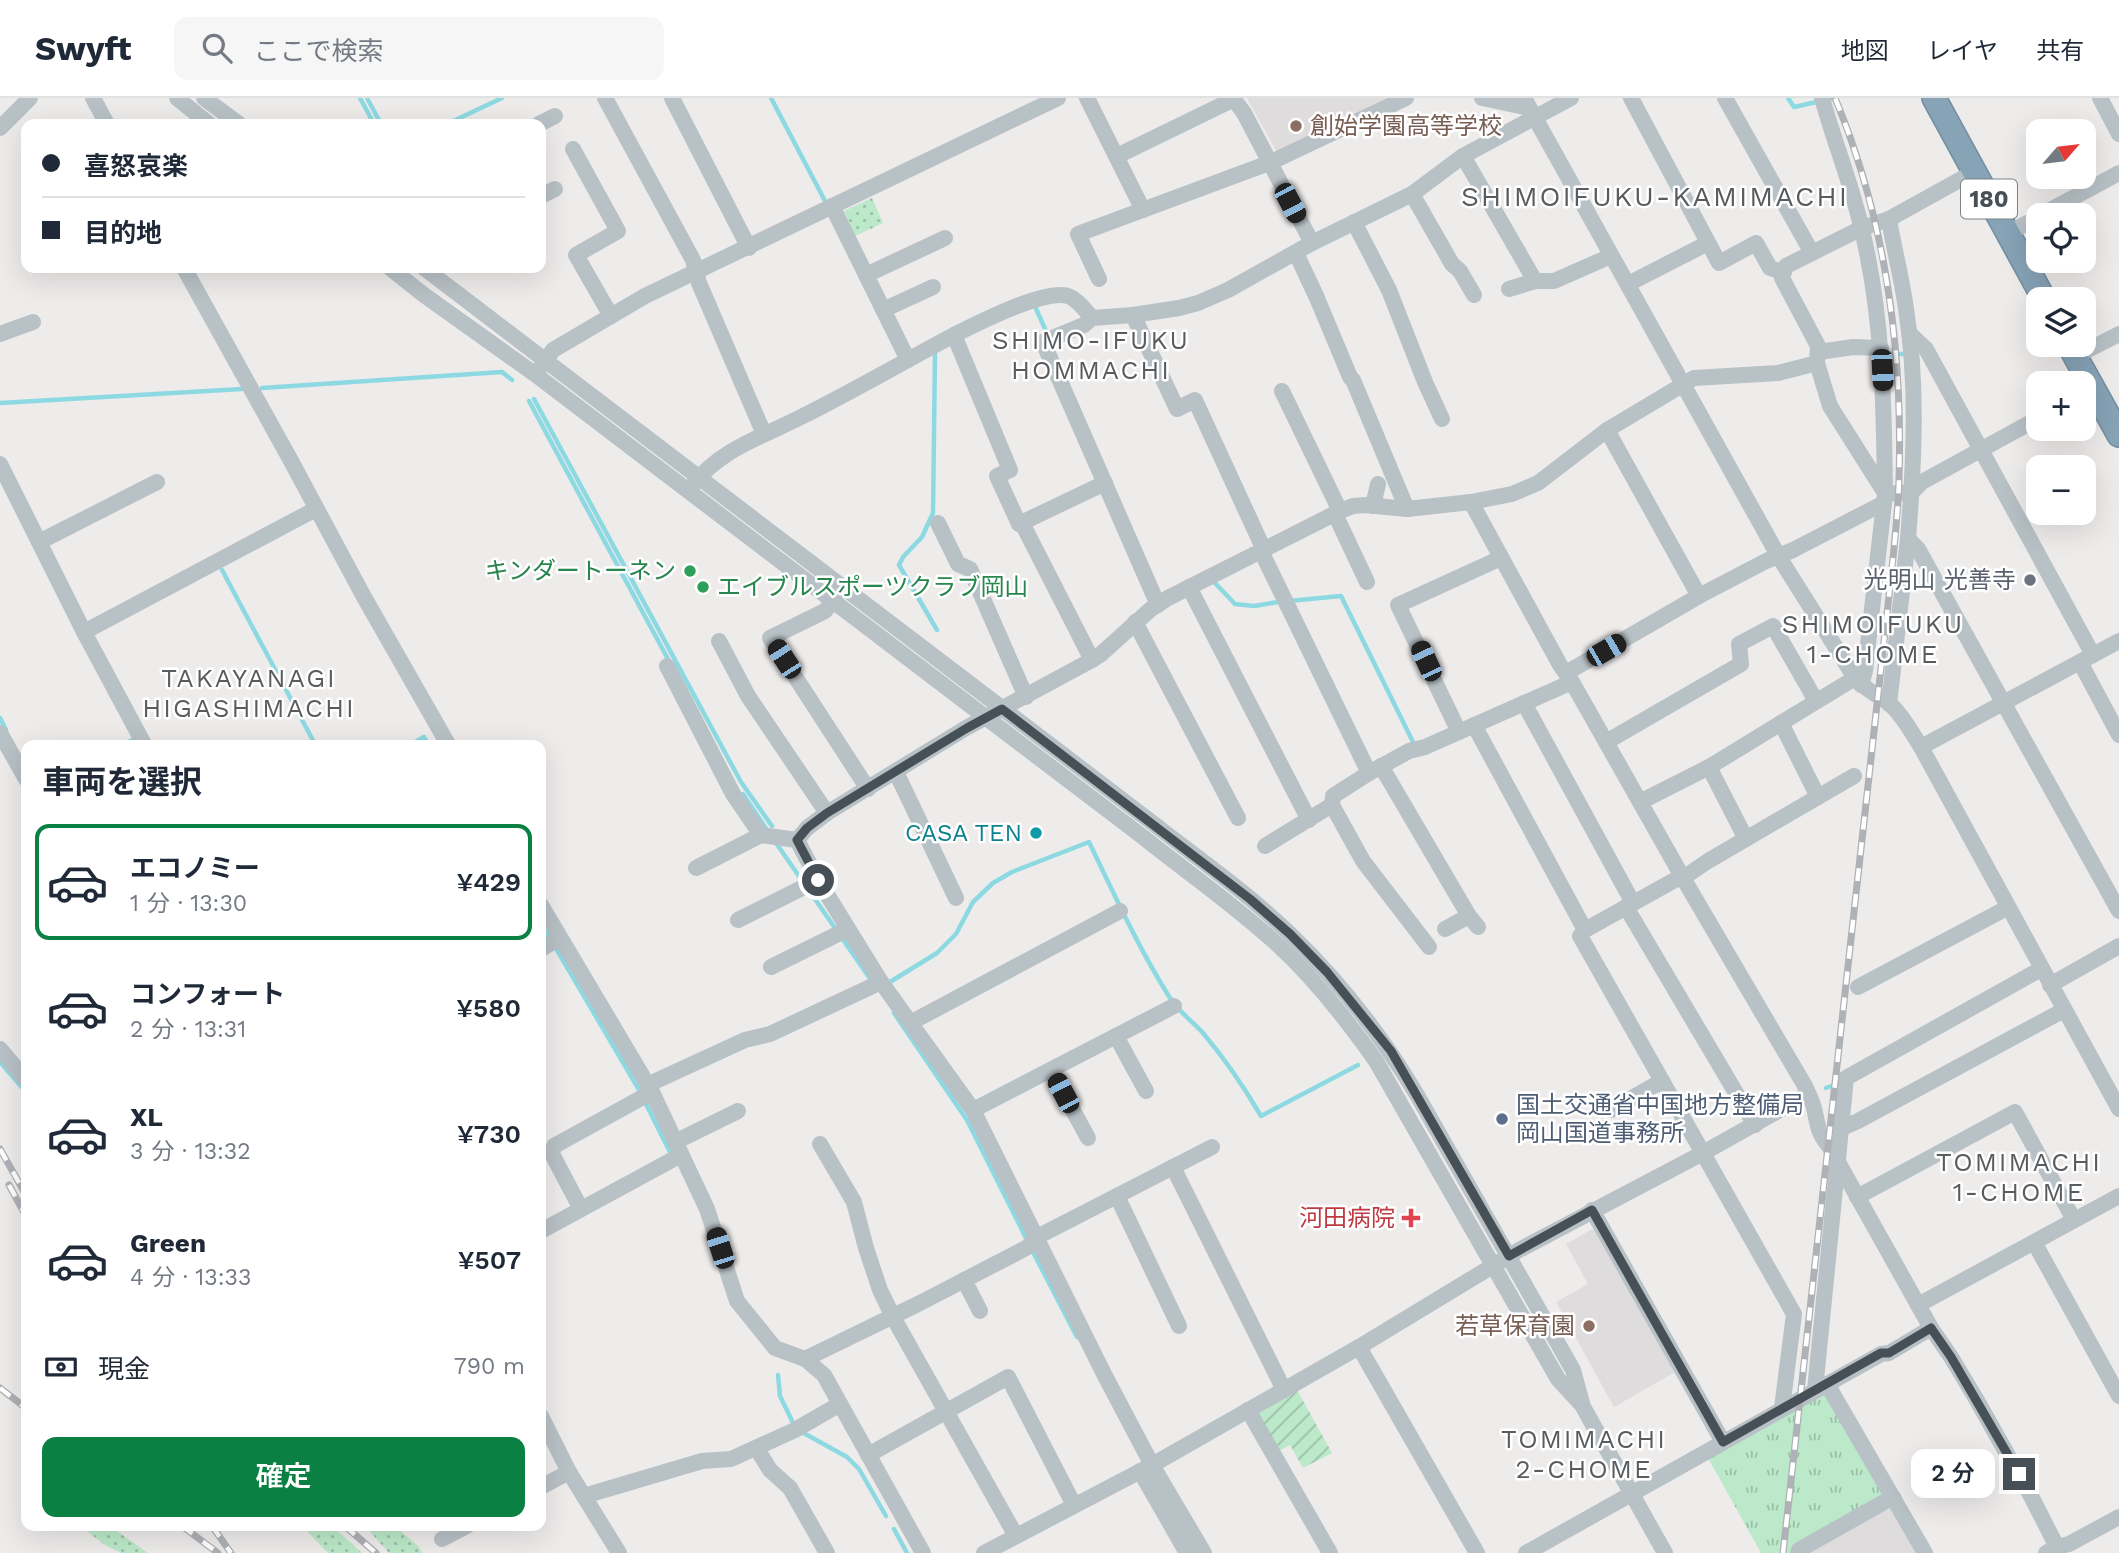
<!DOCTYPE html>
<html lang="ja">
<meta charset="utf-8">
<style>
body{margin:0;font-family:"Work Sans","Noto Sans JP",sans-serif;background:#f6f6f7;color:#1f2937;height:100vh;display:flex;flex-direction:column;font-size:26px;white-space:nowrap}
*{box-sizing:border-box;margin:0}
p{font-size:23px;color:#747a83}
.icon{flex:none;width:38px;height:38px;fill:none;stroke:currentColor;stroke-width:2;stroke-linecap:round;stroke-linejoin:round}
.map{position:relative;flex:1;overflow:hidden}
.side{position:absolute;left:21px;top:642px;width:525px;height:791px;display:flex;flex-direction:column;background:#fff;border-radius:14px;box-shadow:0 7px 28px #0002}
.side>*{flex:none}
.guide{position:absolute;left:21px;top:21px;width:525px;height:154px;border-radius:14px;box-shadow:0 7px 28px #0002;display:grid;align-content:center;height:154px;padding:0 21px;background:#fff}
.needle{width:46px;rotate:62deg}
.buttons{position:absolute;left:2026px;top:21px;display:grid;gap:14px}
.buttons a{display:grid;place-items:center;width:70px;height:70px;border-radius:14px;background:#fff;box-shadow:0 7px 28px #0002;font-size:35px}
.end{position:absolute;width:32px;height:32px;margin:-16px;border:9px solid #465056;background:#fff;box-shadow:0 0 0 4px #fff}
.from{border-radius:50%}
.bubble{position:absolute;height:49px;border-radius:14px;background:#fff;box-shadow:0 7px 28px #0002;font-size:23px;font-weight:600;line-height:49px;text-align:center}
.car{position:absolute;width:21px;height:42px;margin:-21px -10px;border-radius:9px;box-shadow:0 0 5px 2px #0007;background:linear-gradient(#222 24%,#8ab4d8 0 40%,#222 0 76%,#8ab4d8 0 86%,#222 0)}
.guide b{display:flex;align-items:center;gap:24px;height:66px;font-size:26px}
.guide b+b{border-top:2px solid #e0e1e3}
.guide i{width:18px;height:18px;background:#1f2937}
ul{padding:0;list-style:none}
li{display:flex;align-items:center;gap:21px;height:116px;margin:0 14px 10px;padding:0 7px;border:4px solid transparent;border-radius:14px}
li div{flex:1}
li b{display:block;font-size:26px}
li em{font-style:normal;font-weight:600}
li.on{border-color:#0b8043}
li>.icon{width:63px;height:63px;stroke-width:1.5}
h2{padding:0 21px;font-size:32px;line-height:84px}
.pay{display:flex;align-items:center;gap:18px;height:77px;padding:0 21px;font-size:26px}
.pay p{margin-inline-start:auto}
.cta{display:flex;gap:14px;margin-top:auto;padding:14px 21px}
.cta a{flex:1;height:80px;border-radius:14px;background:#0b8043;color:#fff;font-size:28px;font-weight:600;line-height:80px;text-align:center}
header{display:flex;align-items:center;gap:42px;box-sizing:border-box;height:98px;padding:0 35px;background:#fff;border-bottom:2px solid #e0e1e3}
header strong{font-size:33px}
nav{display:flex;gap:38px;margin-inline-start:auto;font-size:24px}
.search{width:490px;height:63px;background:#f6f6f7;display:flex;align-items:center;gap:18px;box-sizing:border-box;padding:0 24px;border-radius:14px;color:#747a83;font-size:26px}
.map>svg:first-child{display:block}
.education{fill:#dfdcdd}
.grass{fill:url(#grass-dots)}
.park{fill:url(#park-tufts)}
.garden{fill:url(#garden-furrows)}
.lines{fill:none;stroke-linecap:round;stroke-linejoin:round}
.stream{stroke:#8dd9e2;stroke-width:4.5}
.highway-casing{stroke:#728ea2;stroke-width:26}
.minor{stroke:#b8c1c6;stroke-width:16}
.highway{stroke:#87a3b6;stroke-width:23}
.rail-casing{stroke:#aeb1b5;stroke-width:7}
.rail{stroke:#fff;stroke-width:4.5;stroke-dasharray:13;stroke-linecap:butt}
.route{stroke:#465056;stroke-width:9}
.education-dot{fill:#8d6e63;stroke:#fff;stroke-width:2.5}
.leisure-dot{fill:#2e9e5b;stroke:#fff;stroke-width:2.5}
.worship-dot{fill:#6b7280;stroke:#fff;stroke-width:2.5}
.culture-dot{fill:#0f9aa8;stroke:#fff;stroke-width:2.5}
.service-dot{fill:#5c6f8a;stroke:#fff;stroke-width:2.5}
.health-dot{fill:#e0444e;stroke:#fff;stroke-width:2.5}
.labels{text-anchor:middle;dominant-baseline:central;stroke-width:5;stroke-linejoin:round;paint-order:stroke}
.shield{fill:#fff;stroke:#7e8489;stroke-width:2}
.shield-label{font-size:23px;font-weight:bold;fill:#465056}
.education-label{font-size:24px;fill:#785e54;stroke:#fff;text-anchor:start}
.leisure-label{font-size:24px;fill:#27864d;stroke:#fff;text-anchor:end}
.worship-label{font-size:24px;fill:#5b616d;stroke:#fff;text-anchor:end}
.culture-label{font-size:24px;fill:#0d838f;stroke:#fff;text-anchor:end}
.service-label{font-size:24px;fill:#4e5e75;stroke:#fff;text-anchor:start}
.health-label{font-size:24px;fill:#be3a42;stroke:#fff;text-anchor:end}
.neighbourhood-label{font-size:26px;letter-spacing:2px;fill:#595c5f;stroke:#fff}
.quarter-label{font-size:28px;letter-spacing:2px;fill:#595c5f;stroke:#fff}
</style>
<header>
<strong>Swyft</strong>
<div class="search"><svg class="icon" aria-label="search" viewBox="0 0 24 24"><circle cx="10" cy="10" r="6"/><path d="M15 15l6 6"/></svg>ここで検索</div>
<nav><a>地図</a><a>レイヤ</a><a>共有</a></nav>
</header>
<div class="map">
<svg width="2119" height="1455" viewBox="0 0 2119 1455">
<defs>
<pattern id="grass-dots" width="8" height="8" patternUnits="userSpaceOnUse" patternTransform="scale(1.75)"><rect width="8" height="8" fill="#bce9c9"/><path d="M2 2h.1M6 6h.1" fill="none" stroke="#9bbfa6" stroke-width="1.8" stroke-linecap="round"/></pattern>
<pattern id="park-tufts" width="24" height="20" patternUnits="userSpaceOnUse" patternTransform="scale(1.75)"><rect width="24" height="20" fill="#bce9c9"/><path d="M3 7l-1-3M5 7V3M7 7l1-3M15 17l-1-3M17 17v-4M19 17l1-3" fill="none" stroke="#9bbfa6"/></pattern>
<pattern id="garden-furrows" width="10" height="10" patternUnits="userSpaceOnUse" patternTransform="scale(1.75)"><rect width="10" height="10" fill="#bce9c9"/><path d="M-1 1l2-2M0 10L10 0M9 11l2-2" fill="none" stroke="#9bbfa6"/></pattern>
</defs>
<rect width="100%" height="100%" fill="#eeebeb"/>
<g class="education">
<polygon points="1247,0 1387,0 1278,53 1275,51"/>
<polygon points="1596,1129 1677,1273 1614,1309 1556,1204 1588,1186 1566,1146"/>
<polygon points="1891,1409 1917,1455 1805,1455"/>
</g>
<g class="grass">
<polygon points="872,100 883,125 855,138 844,113"/>
<polygon points="80,1428 110,1428 148,1455 121,1455 105,1447"/>
<polygon points="302,1428 332,1428 362,1455 328,1455"/>
<polygon points="365,1428 395,1428 419,1449 422,1455 389,1455"/>
</g>
<polygon class="park" points="1827,1293 1883,1394 1880,1400 1794,1446 1792,1455 1761,1455 1708,1360"/>
<polygon class="garden" points="1296,1290 1332,1355 1303,1370 1290,1347 1277,1354 1255,1313"/>
<g class="lines">
<g class="stream">
<polyline points="360,0 374,26"/>
<polyline points="367,0 381,26"/>
<polyline points="771,0 825,103"/>
<polyline points="1788,0 1794,9 1834,0"/>
<polyline points="447,26 502,0"/>
<polyline points="1034,206 1049,240"/>
<polyline points="935,256 933,415 922,439 903,459 899,467 937,532"/>
<polyline points="1888,256 1904,256"/>
<polyline points="262,290 502,274 512,282"/>
<polyline points="534,301 741,684 772,728"/>
<polyline points="529,303 669,563"/>
<polyline points="0,305 242,291"/>
<polyline points="222,472 316,648"/>
<polyline points="1215,485 1235,506 1254,508 1278,504 1341,498 1413,644"/>
<polyline points="0,620 6,632"/>
<polyline points="122,648 132,642"/>
<polyline points="408,648 424,639 429,648"/>
<polyline points="743,696 767,732"/>
<polyline points="774,742 803,784"/>
<polyline points="808,791 871,882"/>
<polyline points="541,825 638,990 670,1054"/>
<path d="M 890,884 L 937,855 L 956,836 L 973,804 L 993,785 L 1012,774 L 1089,744 C 1114,796 1139,851 1170,900 C 1178,913 1192,923 1203,935 C 1225,961 1244,989 1261,1018 L 1358,967"/>
<polyline points="894,915 967,1022 1027,1142"/>
<polyline points="0,964 26,994"/>
<polyline points="1826,990 1840,985"/>
<polyline points="1031,1150 1077,1239"/>
<polyline points="778,1277 780,1298 795,1329"/>
<polyline points="800,1333 847,1359 859,1371 886,1418"/>
<polyline points="430,1428 431,1431"/>
<polyline points="894,1431 907,1455"/>
</g>
<defs>
<g id="highway">
<polyline points="1934,0 2044,201"/>
<polyline points="2069,247 2119,337"/>
</g>
</defs>
<use href="#highway" class="highway-casing"/>
<g class="minor">
<polyline points="93,0 107,26"/>
<polyline points="177,0 209,26"/>
<polyline points="204,0 239,26"/>
<polyline points="605,0 693,162 699,185 764,336"/>
<polyline points="672,0 749,150"/>
<polyline points="1087,0 1143,112"/>
<polyline points="1233,0 1244,15 1312,145"/>
<polyline points="1482,0 1529,10"/>
<path d="M 1524,0 L 1779,459 L 1855,580 C 1865,592 1879,597 1891,607 C 1904,619 1912,635 1921,649 L 2119,1011"/>
<polyline points="1631,0 1719,165 1756,145 1770,170 1782,174"/>
<polyline points="1725,0 1812,155"/>
<polyline points="2100,0 2119,36"/>
<polyline points="539,26 555,18"/>
<polyline points="0,30 30,0"/>
<polyline points="573,51 618,133 576,157 611,218"/>
<polyline points="1117,58 1234,1"/>
<polyline points="1463,58 1535,183"/>
<polyline points="1412,96 1452,166 1460,173 1474,197"/>
<polyline points="541,98 555,91"/>
<polyline points="832,108 908,262"/>
<polyline points="2041,117 2119,75"/>
<path d="M 1889,121 C 1894,151 1902,181 1906,211 C 1918,286 1914,365 1908,441 L 1918,451 L 2119,813"/>
<polyline points="1354,124 1389,192 1425,284 1442,321"/>
<polyline points="2008,135 2039,119"/>
<polyline points="1296,155 1317,200 1350,279 1353,282 1407,411"/>
<polyline points="184,170 290,361 364,499 449,648"/>
<path d="M 390,170 L 424,197 L 536,277 L 1143,739 C 1188,775 1236,808 1278,847 C 1315,881 1347,922 1376,963 L 1558,1281 L 1582,1307 L 1665,1455"/>
<path d="M 424,170 L 1154,726 C 1200,762 1249,796 1291,837 C 1341,885 1382,938 1417,997 L 1573,1272 L 1582,1305"/>
<polyline points="866,177 945,140"/>
<polyline points="1099,181 1078,136 1269,65 1406,0"/>
<polyline points="1628,186 1708,145"/>
<polyline points="1509,191 1535,183 1554,183 1611,158"/>
<polyline points="883,212 933,189"/>
<polyline points="1133,217 1177,311 1195,302 1264,452"/>
<polyline points="1909,235 1926,251 2093,557"/>
<polyline points="0,236 33,224"/>
<path d="M 954,237 C 978,225 1044,191 1068,198 C 1077,201 1086,213 1092,220"/>
<polyline points="1819,254 1853,249 1881,250"/>
<polyline points="2076,258 2119,236"/>
<polyline points="541,269 553,252 645,198 1058,0"/>
<polyline points="1282,293 1340,413"/>
<polyline points="1607,332 1699,498"/>
<polyline points="0,366 84,534 145,648"/>
<path d="M 692,388 C 720,351 762,339 801,319 C 853,293 903,264 954,237 L 1010,372 L 997,378 L 1019,426 L 1023,427 L 1092,562"/>
<polyline points="1885,395 1830,308 1817,265 1818,248 1782,180 1786,168 1862,130 1889,121 1974,74"/>
<polyline points="1885,396 1912,394 1922,384 2039,320"/>
<path d="M 1471,404 L 1560,567 L 1572,584 L 1683,780 L 1805,988 C 1808,995 1812,1002 1814,1010 C 1818,1027 1817,1034 1829,1048 L 1931,1230 L 1889,1255 L 1881,1256 L 1526,1455"/>
<polyline points="1373,408 1378,386"/>
<polyline points="1335,416 1367,484"/>
<polyline points="938,425 958,466 970,471 1026,599"/>
<polyline points="1019,426 1105,385"/>
<polyline points="39,444 157,384"/>
<polyline points="1261,453 1369,675 1409,653 1425,649 1572,584"/>
<polyline points="1189,489 1309,722"/>
<polyline points="837,497 825,513 770,540 868,691"/>
<polyline points="1158,507 1043,244 1084,227 1092,220 1133,217 1179,210 1198,205 1228,192 1312,145 1412,96 1463,58 1571,0"/>
<polyline points="1135,524 1238,720"/>
<polyline points="84,534 316,411"/>
<polyline points="719,543 748,598 827,715"/>
<polyline points="2080,564 2119,637"/>
<polyline points="667,568 733,696 761,737 797,742"/>
<path d="M 1566,575 L 1699,498 L 1766,463 L 1793,452 L 1884,405 L 1885,396 C 1884,306 1883,216 1861,128 C 1851,85 1834,43 1822,0"/>
<polyline points="1861,587 1865,573 1884,405"/>
<polyline points="1524,605 1633,805"/>
<polyline points="1889,606 1908,441"/>
<polyline points="1781,625 1818,699"/>
<polyline points="1474,627 1585,832"/>
<polyline points="1459,634 1398,507 1501,460"/>
<polyline points="0,635 26,681"/>
<polyline points="1606,644 1741,566 1739,546 1773,528 1816,603"/>
<polyline points="1921,649 2119,543"/>
<polyline points="1381,668 1469,818 1478,829"/>
<polyline points="1709,669 1746,741"/>
<polyline points="896,674 956,800"/>
<polyline points="1369,675 1333,698 1332,707 1363,763 1429,849"/>
<polyline points="1640,704 1709,669 1855,580"/>
<polyline points="797,742 807,730 827,715 966,630 1092,562 1101,556 1151,511 1168,500 1340,413 1353,408 1366,407 1407,411 1471,404 1512,396 1538,385 1607,332 1694,280 1778,275 1817,265"/>
<polyline points="797,742 818,782 881,884 973,1012 1104,1276 1152,1367 1204,1455"/>
<polyline points="1265,748 1332,707"/>
<polyline points="696,770 761,737"/>
<polyline points="1682,778 1585,832 1580,838 1794,1216 1782,1310"/>
<polyline points="1683,780 1708,763 1854,678"/>
<polyline points="541,807 652,994 707,1111 737,1203 775,1250 805,1261 824,1277 923,1455"/>
<polyline points="1626,809 1755,1027"/>
<polyline points="738,822 818,782"/>
<polyline points="1445,831 1469,818"/>
<polyline points="541,851 560,840"/>
<polyline points="771,869 848,831"/>
<polyline points="2050,887 2119,848"/>
<polyline points="1858,889 2007,810"/>
<polyline points="910,925 1120,813"/>
<polyline points="1116,938 1146,993"/>
<polyline points="0,951 26,982"/>
<polyline points="1051,972 1088,1040"/>
<polyline points="647,987 745,942 770,936 881,884"/>
<polyline points="973,1012 1174,908"/>
<polyline points="1611,1012 1662,983"/>
<polyline points="1842,1030 1858,1023 2064,912"/>
<polyline points="675,1044 738,1013"/>
<polyline points="820,1046 854,1104 866,1150 880,1192 893,1219 1016,1438"/>
<polyline points="1173,1069 1284,1292"/>
<polyline points="1117,1098 1179,1228"/>
<polyline points="1857,1099 2015,1014 2074,1122"/>
<polyline points="581,1111 552,1056 554,1048 652,994"/>
<polyline points="1592,1112 1723,1344"/>
<polyline points="541,1133 681,1057"/>
<polyline points="2034,1144 2119,1298"/>
<polyline points="964,1182 980,1213"/>
<polyline points="1918,1207 2119,1098"/>
<polyline points="1931,1230 1951,1259 1975,1299 2032,1400 2057,1449"/>
<polyline points="1359,1249 1477,1455"/>
<polyline points="805,1261 920,1205 1028,1149 1035,1140 1212,1049"/>
<polyline points="1827,1286 1925,1455"/>
<polyline points="1815,1292 1846,980 2041,871"/>
<polyline points="1248,1312 1330,1455"/>
<polyline points="541,1318 569,1374 619,1455"/>
<polyline points="757,1351 770,1372 790,1390 827,1455"/>
<polyline points="868,1357 1008,1279 1074,1407"/>
<polyline points="1140,1373 1187,1455"/>
<polyline points="541,1389 569,1374"/>
<polyline points="584,1398 702,1363 731,1361 795,1332 840,1306"/>
<polyline points="442,1441 467,1428"/>
<polyline points="984,1455 1152,1367 1359,1249 1519,1152 1703,1055 1808,996"/>
<polyline points="1798,1455 1799,1452 1893,1399"/>
<polyline points="2046,1455 2057,1449 2069,1446 2119,1419"/>
</g>
<use href="#highway" class="highway"/>
<defs>
<g id="rail">
<polyline points="0,1051 26,1097"/>
<polyline points="9,1087 26,1118"/>
<polyline points="0,1290 26,1310"/>
<polyline points="182,1428 218,1455"/>
<polyline points="212,1428 231,1455"/>
<polyline points="345,1428 376,1455"/>
<path d="M 1783,1455 L 1889,498 C 1893,459 1898,420 1899,381 C 1903,252 1885,120 1835,0"/>
</g>
</defs>
<use href="#rail" class="rail-casing"/>
<use href="#rail" class="rail"/>
</g>
<g class="lines">
<polyline class="route" points="818,782 797,742 807,730 827,715 967,630 1002,611 1250,801 1290,836 1327,874 1391,953 1509,1158 1592,1112 1723,1344 1881,1255 1889,1255 1931,1230 1951,1259 2019,1376"/>
</g>
<g class="education-dot">
<circle cx="1296" cy="28" r="7"/>
<circle cx="1589" cy="1228" r="7"/>
</g>
<g class="leisure-dot">
<circle cx="690" cy="473" r="7"/>
<circle cx="703" cy="489" r="7"/>
</g>
<circle class="worship-dot" cx="2030" cy="482" r="7"/>
<circle class="culture-dot" cx="1036" cy="735" r="7"/>
<circle class="service-dot" cx="1502" cy="1021" r="7"/>
<path class="health-dot" d="M1407.5 1109.5h7v7h7v7h-7v7h-7v-7h-7v-7h7z"/>
<g class="labels">
<rect class="shield" x="1961" y="81.5" width="56" height="39" rx="5"/>
<g class="shield-label">
<text x="1989" y="101">180</text>
</g>
<g class="education-label">
<text x="1310" y="28">創始学園高等学校</text>
<text x="1575" y="1228" text-anchor="end">若草保育園</text>
</g>
<g class="leisure-label">
<text x="676" y="473">キンダートーネン</text>
<text x="717" y="489" text-anchor="start">エイブルスポーツクラブ岡山</text>
</g>
<g class="worship-label">
<text x="2016" y="482">光明山 光善寺</text>
</g>
<g class="culture-label">
<text x="1022" y="735">CASA TEN</text>
</g>
<g class="service-label">
<text x="1516" y="1007">国土交通省中国地方整備局<tspan x="1516" dy="28">岡山国道事務所</tspan></text>
</g>
<g class="health-label">
<text x="1395" y="1120">河田病院</text>
</g>
<g class="neighbourhood-label">
<text x="1091" y="242">SHIMO-IFUKU<tspan x="1091" dy="30">HOMMACHI</tspan></text>
<text x="1873" y="526">SHIMOIFUKU<tspan x="1873" dy="30">1-CHOME</tspan></text>
<text x="249" y="580">TAKAYANAGI<tspan x="249" dy="30">HIGASHIMACHI</tspan></text>
<text x="2019" y="1064">TOMIMACHI<tspan x="2019" dy="30">1-CHOME</tspan></text>
<text x="1584" y="1341">TOMIMACHI<tspan x="1584" dy="30">2-CHOME</tspan></text>
</g>
<g class="quarter-label">
<text x="1655" y="98">SHIMOIFUKU-KAMIMACHI</text>
</g>
</g>
</svg>
<div class="buttons">
<a><svg class="needle" viewBox="-14 -14 28 28"><path d="M0-13l5 13h-10z" fill="#e53935"/><path d="M0 13l5-13h-10z" fill="#747a83"/></svg></a>
<a><svg class="icon" aria-label="locate" viewBox="0 0 24 24"><circle cx="12" cy="12" r="6"/><path d="M12 2v4M12 18v4M2 12h4M18 12h4"/></svg></a>
<a><svg class="icon" aria-label="layers" viewBox="0 0 24 24"><path d="M12 4l9 5-9 5-9-5zM3 14l9 5 9-5"/></svg></a>
<a>+</a>
<a>−</a>
</div>
<i class="end from" style="left:818px;top:782px"></i>
<i class="end" style="left:2019px;top:1376px"></i>
<div class="bubble" style="left:1911px;top:1351px;width:84px">2 分</div>
<i class="car" style="left:1290px;top:105px;rotate:152deg"></i>
<i class="car" style="left:1882px;top:272px;rotate:177deg"></i>
<i class="car" style="left:1606px;top:552px;rotate:60deg"></i>
<i class="car" style="left:784px;top:561px;rotate:327deg"></i>
<i class="car" style="left:1426px;top:563px;rotate:335deg"></i>
<i class="car" style="left:1063px;top:995px;rotate:332deg"></i>
<i class="car" style="left:720px;top:1150px;rotate:342deg"></i>
<div class="guide">
<b><i class="from"></i>喜怒哀楽</b>
<b><i></i>目的地</b>
</div>
<section class="side">
<h2>車両を選択</h2>
<ul>
<li class="on"><svg class="icon" aria-label="car" viewBox="0 0 24 24"><path d="M5 17H2v-5l4-1 3-4h7l3 4 3 1v5h-3M9 17h6M6 11h13"/><circle cx="7" cy="17" r="2"/><circle cx="17" cy="17" r="2"/></svg><div><b>エコノミー</b><p>1 分 · 13:30</p></div><em>¥429</em></li>
<li><svg class="icon" aria-label="car" viewBox="0 0 24 24"><path d="M5 17H2v-5l4-1 3-4h7l3 4 3 1v5h-3M9 17h6M6 11h13"/><circle cx="7" cy="17" r="2"/><circle cx="17" cy="17" r="2"/></svg><div><b>コンフォート</b><p>2 分 · 13:31</p></div><em>¥580</em></li>
<li><svg class="icon" aria-label="car" viewBox="0 0 24 24"><path d="M5 17H2v-5l4-1 3-4h7l3 4 3 1v5h-3M9 17h6M6 11h13"/><circle cx="7" cy="17" r="2"/><circle cx="17" cy="17" r="2"/></svg><div><b>XL</b><p>3 分 · 13:32</p></div><em>¥730</em></li>
<li><svg class="icon" aria-label="car" viewBox="0 0 24 24"><path d="M5 17H2v-5l4-1 3-4h7l3 4 3 1v5h-3M9 17h6M6 11h13"/><circle cx="7" cy="17" r="2"/><circle cx="17" cy="17" r="2"/></svg><div><b>Green</b><p>4 分 · 13:33</p></div><em>¥507</em></li>
</ul>
<div class="pay"><svg class="icon" aria-label="cash" viewBox="0 0 24 24"><path d="M3 7h18v10H3z"/><circle cx="12" cy="12" r="2"/></svg>現金<p>790 m</p></div>
<div class="cta"><a>確定</a></div>
</section>
</div>
